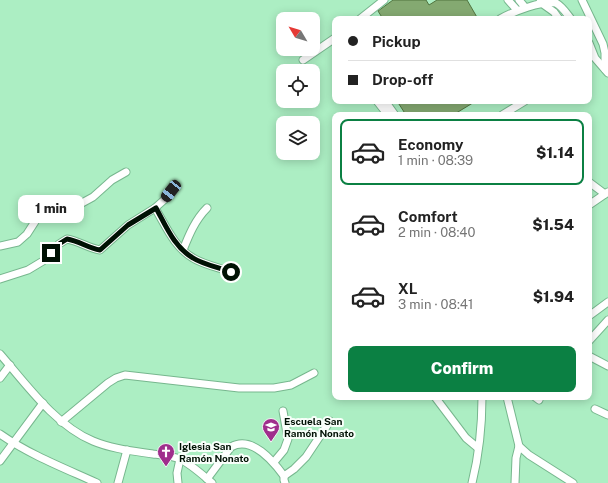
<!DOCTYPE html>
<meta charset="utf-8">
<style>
body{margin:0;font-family:"Public Sans",sans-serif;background:#f6f6f6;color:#222;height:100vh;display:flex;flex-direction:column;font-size:15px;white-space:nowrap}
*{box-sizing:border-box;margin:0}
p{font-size:13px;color:#767676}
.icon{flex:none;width:22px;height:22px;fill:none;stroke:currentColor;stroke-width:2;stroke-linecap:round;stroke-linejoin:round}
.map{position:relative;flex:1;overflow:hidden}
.panel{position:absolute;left:332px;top:112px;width:260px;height:288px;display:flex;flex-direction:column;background:#fff;border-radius:8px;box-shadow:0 2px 10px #0003}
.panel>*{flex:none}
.hud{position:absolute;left:332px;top:16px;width:260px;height:88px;border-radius:8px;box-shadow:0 2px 10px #0003;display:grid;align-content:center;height:88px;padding:0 16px;background:#fff}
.needle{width:26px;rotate:308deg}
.tools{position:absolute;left:276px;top:12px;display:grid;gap:8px}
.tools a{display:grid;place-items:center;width:44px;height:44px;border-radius:8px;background:#fff;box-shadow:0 2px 10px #0003;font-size:20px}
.end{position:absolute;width:18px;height:18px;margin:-9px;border:5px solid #001104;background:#fff;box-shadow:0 0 0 2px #fff}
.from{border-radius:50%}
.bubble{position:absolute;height:28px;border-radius:8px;background:#fff;box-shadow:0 2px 10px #0003;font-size:13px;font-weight:800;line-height:28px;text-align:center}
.car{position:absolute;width:12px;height:24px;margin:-12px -6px;border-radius:5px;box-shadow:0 0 3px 1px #0007;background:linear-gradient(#222 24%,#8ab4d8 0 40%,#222 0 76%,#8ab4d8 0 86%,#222 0)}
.hud b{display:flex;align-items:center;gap:14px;height:38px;font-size:15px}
.hud b+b{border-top:1px solid #e0e0e0}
.hud i{width:10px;height:10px;background:#222}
ul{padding:7px 0 0;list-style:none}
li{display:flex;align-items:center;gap:12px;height:66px;margin:0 8px 6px;padding:0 8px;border:2px solid transparent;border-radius:8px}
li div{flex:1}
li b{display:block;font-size:15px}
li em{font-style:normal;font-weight:800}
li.on{border-color:#0b8043}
li>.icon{width:36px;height:36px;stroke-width:1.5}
.primary-button{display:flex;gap:8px;margin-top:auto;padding:8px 16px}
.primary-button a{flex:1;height:46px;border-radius:8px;background:#0b8043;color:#fff;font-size:16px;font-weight:800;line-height:46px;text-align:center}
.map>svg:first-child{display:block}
.building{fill:#84a971;stroke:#51743f}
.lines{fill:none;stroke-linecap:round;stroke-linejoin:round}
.minor-casing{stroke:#77b78e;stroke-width:9}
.minor{stroke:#fff;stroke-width:7}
.route{stroke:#001104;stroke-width:5}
.labels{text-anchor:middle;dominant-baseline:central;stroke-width:4;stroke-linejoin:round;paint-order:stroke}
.poi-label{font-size:10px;font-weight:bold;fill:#001104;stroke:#f8fffa;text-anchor:start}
</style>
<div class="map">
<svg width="608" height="483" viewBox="0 0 608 483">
<rect width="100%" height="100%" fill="#aceec3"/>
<g class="building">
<polygon points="393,0 426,0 429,5 437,0 467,0 478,19 383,19 378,11"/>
<polygon points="397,101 476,101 453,115 406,115"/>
</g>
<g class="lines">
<defs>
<g id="minor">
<polyline points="508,0 517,10"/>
<polyline points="519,0 524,6"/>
<polyline points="582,0 603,44 605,53 605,69"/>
<polyline points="540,2 554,12 559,19"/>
<polyline points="360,19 384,0"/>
<path d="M 500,19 C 512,12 543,0 556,3 C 562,6 567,14 571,19"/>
<polyline points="589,43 595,58 608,73"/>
<polyline points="303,60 335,38"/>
<polyline points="377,101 388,115"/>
<polyline points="385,101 395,115"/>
<polyline points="502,115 525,101"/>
<polyline points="589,182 605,194"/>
<polyline points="589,205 608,192"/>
<path d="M 155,208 C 166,226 174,247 193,258 C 202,264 220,268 231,272"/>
<polyline points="0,246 18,242 27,234 36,220 39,213 43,209 56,206 71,204 79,204 82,203 93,197 112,180 126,172"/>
<path d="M 183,250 C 189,235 195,220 207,208"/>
<path d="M 0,279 L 28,270 L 43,261 L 59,244 L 67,239 C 79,241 88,248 100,250 L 128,225 L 155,208 L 164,200 L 174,187"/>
<polyline points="589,316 608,302"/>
<polyline points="589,341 608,320"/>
<path d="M 0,354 C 26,384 56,426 93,441 C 112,449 133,451 153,454 C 161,455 172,456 180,459 C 189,463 204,476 212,483"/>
<polyline points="589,356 608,366"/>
<polyline points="0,378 10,365"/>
<polyline points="435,397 466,438 478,448"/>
<polyline points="507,397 519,446 516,458 515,483"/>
<polyline points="535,397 539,400"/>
<polyline points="595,409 608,415"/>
<polyline points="61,422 108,383 116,378 125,375 239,388 274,388 291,385 314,373"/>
<path d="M 0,434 C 30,455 64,468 97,483"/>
<polyline points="519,446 529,455 573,483"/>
<polyline points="0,461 43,403"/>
<polyline points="274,462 284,450 288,439 283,411"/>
<polyline points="284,476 294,469 306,457 330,421"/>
<path d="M 207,479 L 231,447 C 252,435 273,461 284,476 L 284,480 L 285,483"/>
<polyline points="118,483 127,450"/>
<polyline points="178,483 177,473 180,459"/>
<path d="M 472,483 C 479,455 482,426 482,397"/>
</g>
</defs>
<use href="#minor" class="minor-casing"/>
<use href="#minor" class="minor"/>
</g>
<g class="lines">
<path class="route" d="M 51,253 L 59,244 L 67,239 C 79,241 88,248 100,250 L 128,225 L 156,208 C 166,226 174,247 193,258 C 202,264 220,268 231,272"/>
</g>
<defs>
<symbol id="school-pin" viewBox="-11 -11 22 30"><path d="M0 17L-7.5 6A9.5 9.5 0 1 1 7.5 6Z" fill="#9f2e8c" stroke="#f8fffa"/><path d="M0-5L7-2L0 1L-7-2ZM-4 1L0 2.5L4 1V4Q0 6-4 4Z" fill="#fff"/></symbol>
<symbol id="church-pin" viewBox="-11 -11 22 30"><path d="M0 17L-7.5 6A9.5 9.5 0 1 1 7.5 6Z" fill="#9f2e8c" stroke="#f8fffa"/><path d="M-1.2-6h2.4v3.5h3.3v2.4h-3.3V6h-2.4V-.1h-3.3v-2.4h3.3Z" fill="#fff"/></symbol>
</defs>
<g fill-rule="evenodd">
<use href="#school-pin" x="261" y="417" width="20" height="27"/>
<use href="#church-pin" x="156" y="442" width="20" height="27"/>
</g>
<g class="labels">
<g class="poi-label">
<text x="284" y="421">Escuela San<tspan x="284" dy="12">Ramón Nonato</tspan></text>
<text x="179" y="446">Iglesia San<tspan x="179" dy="12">Ramón Nonato</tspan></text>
</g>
</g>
</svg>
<div class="tools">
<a><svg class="needle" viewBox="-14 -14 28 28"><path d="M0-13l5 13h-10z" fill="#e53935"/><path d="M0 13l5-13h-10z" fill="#767676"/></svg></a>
<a><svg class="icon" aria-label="locate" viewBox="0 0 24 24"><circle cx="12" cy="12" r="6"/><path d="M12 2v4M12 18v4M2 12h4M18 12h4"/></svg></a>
<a><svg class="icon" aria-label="layers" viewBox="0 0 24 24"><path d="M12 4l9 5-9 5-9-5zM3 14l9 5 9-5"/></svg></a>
</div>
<i class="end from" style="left:231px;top:272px"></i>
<i class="end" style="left:51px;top:253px"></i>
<div class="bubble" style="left:18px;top:195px;width:66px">1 min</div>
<i class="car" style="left:171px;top:191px;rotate:218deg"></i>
<div class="hud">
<b><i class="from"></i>Pickup</b>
<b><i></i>Drop-off</b>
</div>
<section class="panel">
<ul>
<li class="on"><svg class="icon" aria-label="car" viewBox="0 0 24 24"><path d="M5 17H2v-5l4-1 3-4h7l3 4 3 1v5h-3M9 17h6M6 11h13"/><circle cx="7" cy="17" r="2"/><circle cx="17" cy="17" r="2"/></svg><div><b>Economy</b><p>1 min · 08:39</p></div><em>$1.14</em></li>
<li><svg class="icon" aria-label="car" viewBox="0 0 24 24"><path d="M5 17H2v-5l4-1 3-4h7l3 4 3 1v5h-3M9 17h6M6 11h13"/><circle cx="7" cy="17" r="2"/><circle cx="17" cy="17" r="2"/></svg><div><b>Comfort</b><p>2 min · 08:40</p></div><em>$1.54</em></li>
<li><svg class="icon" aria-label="car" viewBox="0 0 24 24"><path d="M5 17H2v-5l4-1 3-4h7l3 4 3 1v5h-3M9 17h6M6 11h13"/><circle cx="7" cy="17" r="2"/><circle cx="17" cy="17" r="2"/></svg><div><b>XL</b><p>3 min · 08:41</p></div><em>$1.94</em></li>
</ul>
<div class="primary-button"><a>Confirm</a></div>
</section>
</div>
